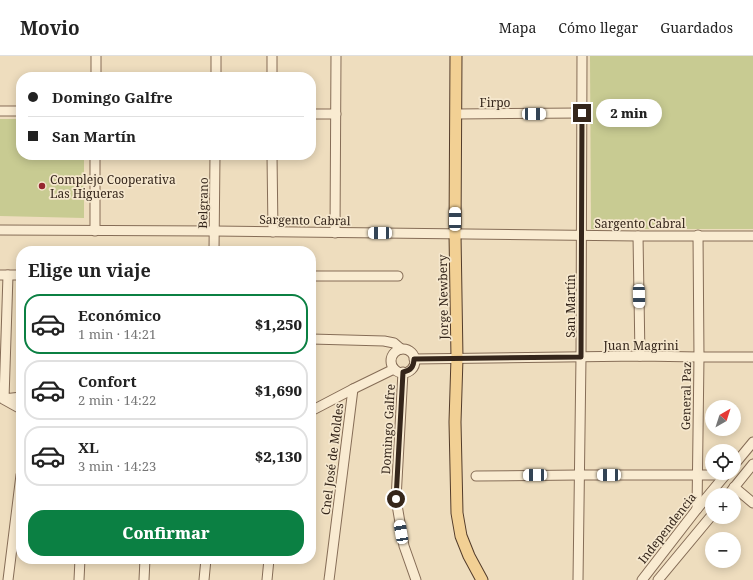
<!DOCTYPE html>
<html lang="es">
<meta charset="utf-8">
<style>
body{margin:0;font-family:"Noto Serif",serif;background:#f2f2f2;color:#222;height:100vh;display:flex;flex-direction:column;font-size:15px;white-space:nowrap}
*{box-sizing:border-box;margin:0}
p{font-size:13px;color:#767676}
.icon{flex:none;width:22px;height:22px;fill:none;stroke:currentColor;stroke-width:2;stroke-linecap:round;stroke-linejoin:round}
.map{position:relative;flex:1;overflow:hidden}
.sheet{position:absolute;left:16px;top:190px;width:300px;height:318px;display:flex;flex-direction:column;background:#fff;border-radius:16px;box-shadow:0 2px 10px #0003}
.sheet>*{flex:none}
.top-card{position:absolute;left:16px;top:16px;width:300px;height:88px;border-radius:16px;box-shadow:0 2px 10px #0003;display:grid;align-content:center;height:88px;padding:0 12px;background:#fff}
.needle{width:26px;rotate:39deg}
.buttons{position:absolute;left:705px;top:344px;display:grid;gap:8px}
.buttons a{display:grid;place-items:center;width:36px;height:36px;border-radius:50%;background:#fff;box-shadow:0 2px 10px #0003;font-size:20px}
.end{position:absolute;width:18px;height:18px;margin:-9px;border:5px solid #35261b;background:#fff;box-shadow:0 0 0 2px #fff}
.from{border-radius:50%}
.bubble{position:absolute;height:28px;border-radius:14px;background:#fff;box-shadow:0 2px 10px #0003;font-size:13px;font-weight:800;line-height:28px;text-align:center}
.car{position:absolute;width:12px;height:24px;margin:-12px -6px;border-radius:5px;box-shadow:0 0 3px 1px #0007;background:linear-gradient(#fff 24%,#345 0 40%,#fff 0 76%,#345 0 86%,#fff 0)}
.top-card b{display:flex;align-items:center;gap:14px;height:38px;font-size:15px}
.top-card b+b{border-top:1px solid #e0e0e0}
.top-card i{width:10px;height:10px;background:#222}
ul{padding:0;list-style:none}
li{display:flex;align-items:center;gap:12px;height:60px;margin:0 8px 6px;padding:0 4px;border:2px solid #e0e0e0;border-radius:16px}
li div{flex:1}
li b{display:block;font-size:15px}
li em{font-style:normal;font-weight:800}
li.selected{border-color:#0b8043}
li>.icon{width:36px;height:36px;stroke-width:1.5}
h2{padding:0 12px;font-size:18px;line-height:48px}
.cta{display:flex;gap:8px;margin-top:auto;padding:8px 12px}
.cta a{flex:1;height:46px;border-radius:16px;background:#0b8043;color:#fff;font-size:16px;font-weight:800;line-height:46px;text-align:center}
header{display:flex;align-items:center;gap:24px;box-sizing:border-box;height:56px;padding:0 20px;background:#fff;border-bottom:1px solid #e0e0e0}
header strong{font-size:19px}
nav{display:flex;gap:22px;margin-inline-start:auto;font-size:14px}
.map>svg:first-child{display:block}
.green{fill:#c8cb92}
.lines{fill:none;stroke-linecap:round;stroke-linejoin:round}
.minor-casing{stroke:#866d57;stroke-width:11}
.major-casing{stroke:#533c2b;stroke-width:13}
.minor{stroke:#f9ebd1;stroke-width:9}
.major{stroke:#f2d094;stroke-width:11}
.route{stroke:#35261b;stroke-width:5}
.poi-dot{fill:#95262e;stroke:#f5e7cd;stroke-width:1.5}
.labels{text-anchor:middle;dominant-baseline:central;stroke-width:3.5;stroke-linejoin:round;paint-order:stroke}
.street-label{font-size:12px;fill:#35261b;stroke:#f5e7cd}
.poi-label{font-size:12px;fill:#35261b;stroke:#f5e7cd;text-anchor:start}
</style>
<header>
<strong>Movio</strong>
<nav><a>Mapa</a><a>Cómo llegar</a><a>Guardados</a></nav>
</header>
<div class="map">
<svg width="753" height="524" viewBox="0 0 753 524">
<rect width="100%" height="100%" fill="#eeddbe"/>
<g class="green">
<polygon points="590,0 753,0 753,173 591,173"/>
<polygon points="0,63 21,63 21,99 84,99 84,162 0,160"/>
</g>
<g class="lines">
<defs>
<g id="minor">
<polyline points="272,0 272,21"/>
<polyline points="96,21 96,0"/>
<polyline points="216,21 216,0"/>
<polyline points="0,55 21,55"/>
<polyline points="311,58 336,58"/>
<polyline points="456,58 582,57"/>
<polyline points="272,99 273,176"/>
<polyline points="0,174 214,175 638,180 753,180"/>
<polyline points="95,175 95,99"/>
<polyline points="335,177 336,0"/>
<polyline points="638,180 640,300"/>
<polyline points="214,195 215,99"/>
<polyline points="0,219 21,219"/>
<polyline points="8,219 4,343 21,341"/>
<polyline points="311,220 398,220"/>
<polyline points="311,283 384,285 394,287 401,293"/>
<circle cx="403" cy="305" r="12"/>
<polyline points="414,303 640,300 699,301 753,301"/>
<polyline points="403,316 396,443 404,490 416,524"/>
<polyline points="3,343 21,353"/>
<polyline points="311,355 353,333 394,313"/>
<polyline points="734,409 753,386"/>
<polyline points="476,420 579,419 725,419"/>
<polyline points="734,431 753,447"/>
<polyline points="728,439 753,408"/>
<polyline points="697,453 699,301 698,179"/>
<polyline points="8,524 21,419"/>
<polyline points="79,524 80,503"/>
<polyline points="144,524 145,503"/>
<polyline points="204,524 206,503"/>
<polyline points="267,524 269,503"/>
<polyline points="329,524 353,333"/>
<polyline points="578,524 581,301 582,0"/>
<polyline points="642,524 697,453 727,417"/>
<polyline points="658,524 712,459"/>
</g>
<polyline id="major" points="456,0 455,178 457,302 455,366 457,457 461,480 469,500 482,524"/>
</defs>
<use href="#minor" class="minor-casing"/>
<use href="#major" class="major-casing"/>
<use href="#minor" class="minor"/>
<use href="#major" class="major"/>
</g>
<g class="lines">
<path class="route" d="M 396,443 L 403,316 C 410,315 414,311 414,303 L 581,301 L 582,57"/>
</g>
<circle class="poi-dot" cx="42" cy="130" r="4"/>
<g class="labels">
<g class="street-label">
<text x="495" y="46">Firpo</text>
<text transform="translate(203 147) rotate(-89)">Belgrano</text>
<text transform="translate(305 164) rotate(1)">Sargento Cabral</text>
<text x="640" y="167">Sargento Cabral</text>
<text transform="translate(443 241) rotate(-91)">Jorge Newbery</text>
<text transform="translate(570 250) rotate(-90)">San Martín</text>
<text x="641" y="289">Juan Magrini</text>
<text transform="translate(686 340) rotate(-89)">General Paz</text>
<text transform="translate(388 373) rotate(-87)">Domingo Galfre</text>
<text transform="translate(332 403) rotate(-83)">Cnel José de Moldes</text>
<text transform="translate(667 472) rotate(-52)">Independencia</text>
</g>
<g class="poi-label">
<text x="50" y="123">Complejo Cooperativa<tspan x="50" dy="14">Las Higueras</tspan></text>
</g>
</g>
</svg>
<div class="buttons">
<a><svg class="needle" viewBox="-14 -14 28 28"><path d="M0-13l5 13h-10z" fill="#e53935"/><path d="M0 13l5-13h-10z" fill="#767676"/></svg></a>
<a><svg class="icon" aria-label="locate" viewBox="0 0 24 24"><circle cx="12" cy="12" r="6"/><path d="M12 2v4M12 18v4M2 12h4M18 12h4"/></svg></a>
<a>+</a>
<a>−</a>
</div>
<i class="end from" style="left:396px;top:443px"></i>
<i class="end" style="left:582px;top:57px"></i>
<div class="bubble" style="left:596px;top:43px;width:66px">2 min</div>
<i class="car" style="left:534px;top:58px;rotate:90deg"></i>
<i class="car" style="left:455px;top:163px;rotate:0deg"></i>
<i class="car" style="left:380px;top:177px;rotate:270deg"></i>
<i class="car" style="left:639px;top:240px;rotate:179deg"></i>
<i class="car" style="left:535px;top:419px;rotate:269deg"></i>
<i class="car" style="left:609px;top:419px;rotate:270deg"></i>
<i class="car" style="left:401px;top:476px;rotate:350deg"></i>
<div class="top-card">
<b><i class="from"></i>Domingo Galfre</b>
<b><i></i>San Martín</b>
</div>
<section class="sheet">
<h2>Elige un viaje</h2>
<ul>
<li class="selected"><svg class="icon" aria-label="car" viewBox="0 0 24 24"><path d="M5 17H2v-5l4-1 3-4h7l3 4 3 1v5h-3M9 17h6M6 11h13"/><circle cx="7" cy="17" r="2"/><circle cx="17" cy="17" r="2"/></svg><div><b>Económico</b><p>1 min · 14:21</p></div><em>$1,250</em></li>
<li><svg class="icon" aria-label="car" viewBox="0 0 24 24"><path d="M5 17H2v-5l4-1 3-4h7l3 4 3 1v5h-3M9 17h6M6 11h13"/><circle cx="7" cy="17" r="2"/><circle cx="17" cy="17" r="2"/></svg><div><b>Confort</b><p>2 min · 14:22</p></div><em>$1,690</em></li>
<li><svg class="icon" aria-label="car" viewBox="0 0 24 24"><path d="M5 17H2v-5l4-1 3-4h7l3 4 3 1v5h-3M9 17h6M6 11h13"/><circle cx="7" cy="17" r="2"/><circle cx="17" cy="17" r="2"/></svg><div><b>XL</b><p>3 min · 14:23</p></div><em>$2,130</em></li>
</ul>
<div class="cta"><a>Confirmar</a></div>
</section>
</div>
